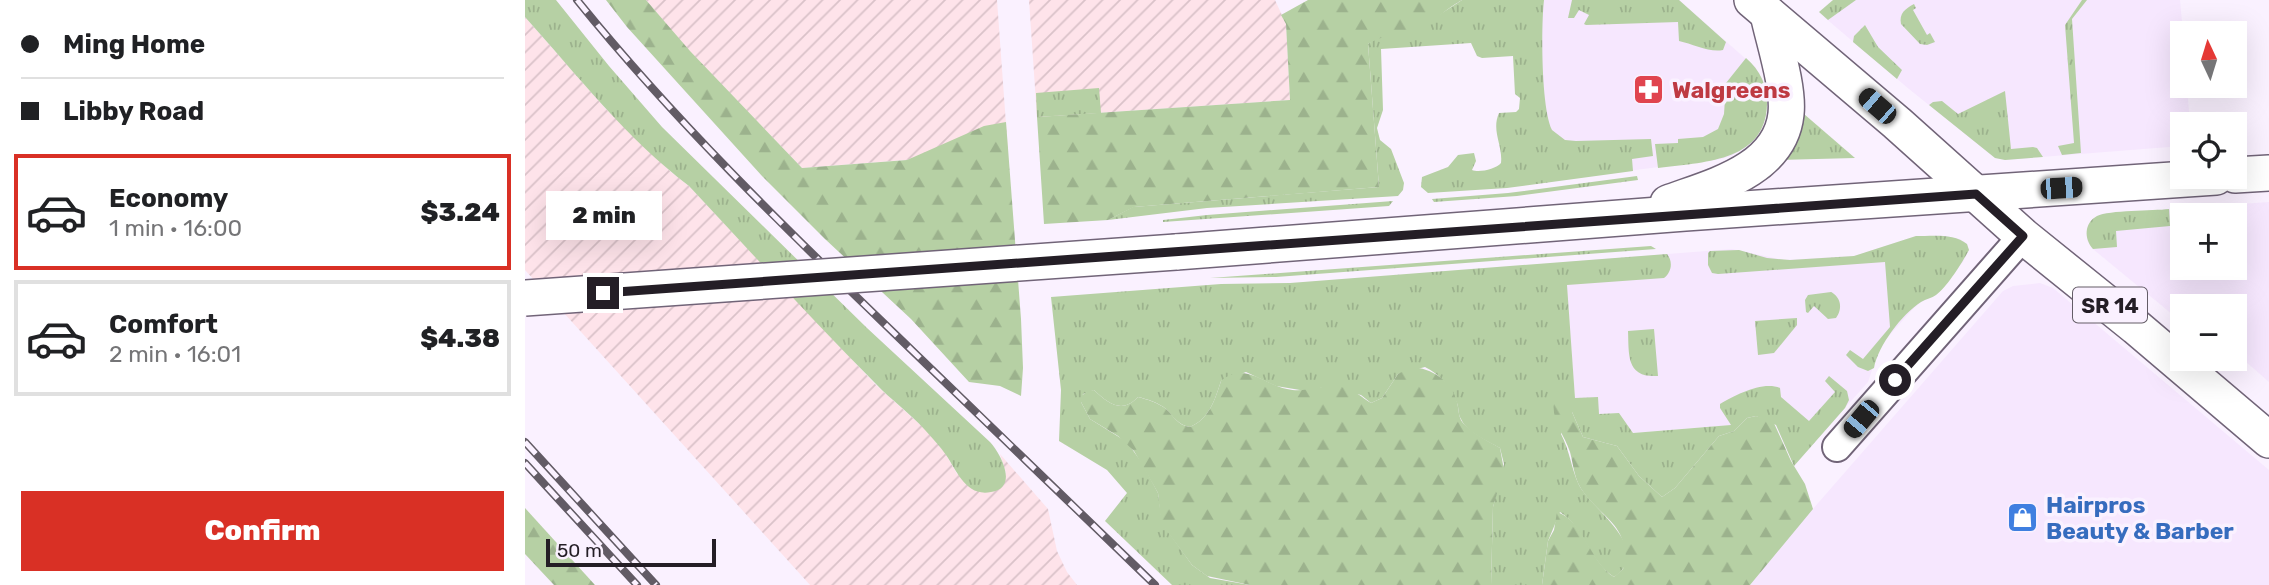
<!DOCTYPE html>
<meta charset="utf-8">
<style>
body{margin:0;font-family:Rubik,sans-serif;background:#f2f2f2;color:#202124;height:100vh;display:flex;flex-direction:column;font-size:26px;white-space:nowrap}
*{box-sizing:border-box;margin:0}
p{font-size:23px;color:#757577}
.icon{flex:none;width:38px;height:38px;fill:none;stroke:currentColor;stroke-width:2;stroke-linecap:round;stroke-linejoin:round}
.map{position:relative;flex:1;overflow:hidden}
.panel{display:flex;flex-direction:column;background:#fff;width:525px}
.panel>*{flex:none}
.hud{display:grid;align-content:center;height:154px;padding:0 21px;background:#fff}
.needle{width:46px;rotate:356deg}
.tools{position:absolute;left:1645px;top:21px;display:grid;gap:14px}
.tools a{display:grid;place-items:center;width:77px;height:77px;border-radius:0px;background:#fff;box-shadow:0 7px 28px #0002;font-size:35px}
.scale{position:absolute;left:21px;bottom:18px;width:170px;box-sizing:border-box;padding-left:7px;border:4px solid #241e26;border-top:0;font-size:19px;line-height:24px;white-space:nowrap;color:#241e26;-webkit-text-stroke:5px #faf1ff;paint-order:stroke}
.end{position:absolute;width:32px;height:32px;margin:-16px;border:9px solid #241e26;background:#fff;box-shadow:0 0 0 4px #fff}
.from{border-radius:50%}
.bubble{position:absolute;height:49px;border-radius:0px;background:#fff;box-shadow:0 7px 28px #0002;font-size:23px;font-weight:800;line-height:49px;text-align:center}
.car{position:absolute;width:21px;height:42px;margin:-21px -10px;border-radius:9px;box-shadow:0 0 5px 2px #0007;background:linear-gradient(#222 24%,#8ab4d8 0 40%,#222 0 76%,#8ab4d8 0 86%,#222 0)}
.hud b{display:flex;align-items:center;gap:24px;height:66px;font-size:26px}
.hud b+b{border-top:2px solid #e0e0e0}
.hud i{width:18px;height:18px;background:#202124}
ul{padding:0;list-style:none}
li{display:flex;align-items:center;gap:21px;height:116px;margin:0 14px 10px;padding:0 7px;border:4px solid #e0e0e0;border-radius:0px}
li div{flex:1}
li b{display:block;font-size:26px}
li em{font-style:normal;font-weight:800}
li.selected{border-color:#d93025}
li>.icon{width:63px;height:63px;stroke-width:1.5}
.cta{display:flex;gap:14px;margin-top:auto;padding:14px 21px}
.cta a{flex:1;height:80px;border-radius:0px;background:#d93025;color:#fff;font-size:28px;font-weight:800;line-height:80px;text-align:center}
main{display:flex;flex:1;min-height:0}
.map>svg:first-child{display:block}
.built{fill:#f6e7fe;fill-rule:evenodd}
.industrial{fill:url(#industrial-furrows)}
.grass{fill:url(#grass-tufts)}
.forest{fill:url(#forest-firs)}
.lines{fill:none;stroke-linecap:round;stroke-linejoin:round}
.minor-casing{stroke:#716478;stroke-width:32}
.major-casing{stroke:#716478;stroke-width:38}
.minor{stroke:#fff;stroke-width:28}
.major{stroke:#fff;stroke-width:35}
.rail-casing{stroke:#625b65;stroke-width:8}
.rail{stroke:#faf1ff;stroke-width:5;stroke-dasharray:16;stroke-linecap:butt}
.major-bridge-casing{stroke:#716478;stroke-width:38;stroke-linecap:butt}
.major-bridge{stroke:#fff;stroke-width:35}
.route{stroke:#241e26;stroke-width:9}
.labels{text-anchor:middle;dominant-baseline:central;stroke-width:7;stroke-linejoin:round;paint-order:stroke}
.shield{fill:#faf1ff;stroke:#645d67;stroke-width:2}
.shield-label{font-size:21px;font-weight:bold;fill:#241e26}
.health-label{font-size:23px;font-weight:bold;fill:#be3a42;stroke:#faf1ff;text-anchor:start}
.shop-label{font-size:23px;font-weight:bold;fill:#366cbe;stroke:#faf1ff;text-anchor:start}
</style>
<main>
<section class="panel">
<div class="hud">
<b><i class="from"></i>Ming Home</b>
<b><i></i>Libby Road</b>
</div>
<ul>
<li class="selected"><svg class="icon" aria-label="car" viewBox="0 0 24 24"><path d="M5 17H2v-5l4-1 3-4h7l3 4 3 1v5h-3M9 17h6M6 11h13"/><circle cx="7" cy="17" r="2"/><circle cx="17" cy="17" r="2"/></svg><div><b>Economy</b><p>1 min · 16:00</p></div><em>$3.24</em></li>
<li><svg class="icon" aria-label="car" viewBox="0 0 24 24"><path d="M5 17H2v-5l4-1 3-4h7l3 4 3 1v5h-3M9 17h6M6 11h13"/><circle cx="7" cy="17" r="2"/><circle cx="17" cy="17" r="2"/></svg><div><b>Comfort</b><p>2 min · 16:01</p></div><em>$4.38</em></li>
</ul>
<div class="cta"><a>Confirm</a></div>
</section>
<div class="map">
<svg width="1744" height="585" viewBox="0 0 1744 585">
<defs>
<pattern id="industrial-furrows" width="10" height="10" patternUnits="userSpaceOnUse" patternTransform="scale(1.75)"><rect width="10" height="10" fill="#fee3ea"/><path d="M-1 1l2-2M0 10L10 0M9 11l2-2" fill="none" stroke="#dac2c9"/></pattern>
<pattern id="grass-tufts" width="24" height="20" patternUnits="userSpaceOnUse" patternTransform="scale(1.75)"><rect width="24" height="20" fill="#b6d0a4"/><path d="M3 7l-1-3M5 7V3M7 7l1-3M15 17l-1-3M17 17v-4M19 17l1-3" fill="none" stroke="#9cb28d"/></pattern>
<pattern id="forest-firs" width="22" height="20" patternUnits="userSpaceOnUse" patternTransform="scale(1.75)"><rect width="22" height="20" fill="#b6d0a4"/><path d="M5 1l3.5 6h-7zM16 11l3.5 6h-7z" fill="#9cb28d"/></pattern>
</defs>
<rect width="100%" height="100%" fill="#faf1ff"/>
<g class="built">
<polygon points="999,0 1154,0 1231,68 1242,94 1241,115 1236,130 1222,147 1206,156 1196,159 1017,182"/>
<polygon points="1321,0 1655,0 1658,33 1657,86 1662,86 1665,124 1657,124 1657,146 1480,160 1470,158 1384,89 1299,17"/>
<path d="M 1744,202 L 1744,382 L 1710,352 L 1710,306 L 1657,306 L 1657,315 L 1653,319 L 1568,249 L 1562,240 L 1562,228 L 1565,222 L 1577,214 ZM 1657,215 L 1710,215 L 1710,268 L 1657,268 Z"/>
<polygon points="1391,236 1420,236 1435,239 1442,244 1444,250 1438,262 1412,294 1396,302 1387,310 1355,346 1343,382 1281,452 1256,397 1255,390 1195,408 1207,425 1108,433 1094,413 1074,414 1050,399 1040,262 1207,249 1259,260 1329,256"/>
<polygon points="1515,283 1528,288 1744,470 1744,585 1225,585 1260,541 1478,291 1488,286"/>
</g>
<g class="industrial">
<polygon points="121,0 472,0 483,152 277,168 165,52"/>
<polygon points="504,0 750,0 761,24 765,100 512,117"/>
<polygon points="0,17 80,108 146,172 164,186 351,385 400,429 420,453 432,474 481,473 475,454 523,509 532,551 542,572 552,585 285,585 0,270"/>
</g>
<g class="grass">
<path d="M 0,0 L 31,0 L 84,66 L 137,127 L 342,328 L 465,442 C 476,454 494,488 466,492 C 441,497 432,471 421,455 C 415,446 407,438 400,430 C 385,413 366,400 350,383 C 286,319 226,252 164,186 C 102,139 52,75 0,17 Z"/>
<path d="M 937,0 L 1019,0 C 1016,26 1016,108 1027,130 L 1040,140 L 1051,141 L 1126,139 L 1128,156 L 1107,159 L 1108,171 L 982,188 L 903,193 L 896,187 L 897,177 L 923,167 L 933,155 L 949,153 L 951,161 L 947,170 C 954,173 971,169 976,163 C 978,145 966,131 974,113 L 991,112 L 994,109 L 995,98 L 990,94 L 988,56 L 957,58 L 952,56 L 946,43 L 856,49 L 858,110 L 852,128 L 855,140 L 866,149 L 879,183 L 878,190 L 873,196 L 682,208 L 583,220 L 608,207 L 854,187 L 843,44 L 851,38 L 911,17 Z"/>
<path d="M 1047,0 L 1154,0 L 1201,42 L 1198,50 C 1185,53 1168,44 1154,41 L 1153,22 L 1061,25 L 1059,24 L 1064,15 L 1054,10 L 1049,18 L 1043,18 Z"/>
<polygon points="1308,0 1331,0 1303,20 1294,12"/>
<polygon points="1557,0 1562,0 1547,19 1556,153 1537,155 1533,146 1549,143 1540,25"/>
<path d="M 1389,4 L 1391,8 L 1388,10 L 1402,35 L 1405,33 L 1410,42 L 1402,45 L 1395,44 L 1376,24 C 1374,13 1380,9 1389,4 Z"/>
<polygon points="1340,25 1353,47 1377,70 1372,79 1328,42 1329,36"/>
<path d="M 1221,58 C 1235,70 1243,86 1242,105 C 1240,163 1176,162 1133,168 L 1130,144 L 1153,143 L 1153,139 L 1178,137 L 1193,129 L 1199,114 L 1201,83 Z"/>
<polygon points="574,88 576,113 512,117 511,93"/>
<polygon points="1480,91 1486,149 1508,147 1512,148 1518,157 1480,160 1470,158 1404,105 1408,102 1417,101 1433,114"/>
<polygon points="1276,113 1279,114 1330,158 1252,160"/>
<polygon points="1112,176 1113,180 992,196 909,202 907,199 983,193"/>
<polygon points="868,201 864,206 638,222 638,220 682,215"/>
<path d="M 1644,209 L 1645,226 L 1591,231 L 1592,247 L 1568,249 C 1559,239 1559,223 1572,216 C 1584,210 1628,211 1644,209 Z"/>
<path d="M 1391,236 C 1407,236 1429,233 1442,244 L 1444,250 C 1437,263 1422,287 1411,295 C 1407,298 1401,299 1396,302 C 1377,314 1353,346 1349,368 L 1343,371 L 1333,367 L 1321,355 L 1325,350 L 1338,359 L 1365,327 L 1360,262 L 1193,274 L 1187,273 L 1183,265 L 1183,253 L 1185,251 L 1214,250 L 1242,258 L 1265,260 L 1329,256 Z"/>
<polygon points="1126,246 1131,249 751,277 685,278"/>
<path d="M 1142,254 C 1148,261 1147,272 1139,278 L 1042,285 L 1050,398 L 1073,397 L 1074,414 L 1094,413 L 1108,433 L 1206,425 L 1195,408 L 1195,404 C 1211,395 1237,381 1255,388 L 1256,397 L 1284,421 L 1310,392 L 1300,381 L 1304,376 L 1322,391 L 1324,400 L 1320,408 L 1269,466 L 1251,425 L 1231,416 L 1222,418 L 1209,431 L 1194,436 L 1150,488 L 1137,497 L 1114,476 L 1092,446 L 1058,437 L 1047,412 L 1036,434 C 1045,451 1046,468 1054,485 C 1066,509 1130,549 1089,577 C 1064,561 1060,528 1035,512 L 1023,541 L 1017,585 L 966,585 L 968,507 L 979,464 L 975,448 C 963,441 942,433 936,419 C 933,415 934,408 932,403 C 926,388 915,374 900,367 L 873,374 L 857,398 L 846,403 L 836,395 L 799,387 L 781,391 L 751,386 L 721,372 L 696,381 C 690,400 684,419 665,427 C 653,425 649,417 641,409 C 634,403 622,399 613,397 C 597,414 584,404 569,390 L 558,394 L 556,402 L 565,419 L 602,442 L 617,463 L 633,493 L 637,523 L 667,565 L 685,578 L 725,585 L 647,585 L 580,521 L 602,493 L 582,470 L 534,441 L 536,390 L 526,297 L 696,284 L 765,283 Z"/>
<path d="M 1306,292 C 1316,297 1318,309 1311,318 L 1303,319 L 1289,306 L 1283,313 L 1281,312 L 1280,300 L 1283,295 Z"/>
<polygon points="1272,318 1272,325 1249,353 1233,355 1230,321"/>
<path d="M 1129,329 L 1133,376 C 1101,378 1104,355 1103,331 Z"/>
</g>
<g class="forest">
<polygon points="81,0 121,0 165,51 277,168 382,160 459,126 481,122 496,319 498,368 496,396 475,386 444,382 386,319 300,239 237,176 102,27"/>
<path d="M 783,0 L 937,0 C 922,8 910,21 895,28 C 878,36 860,33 843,44 L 854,187 L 609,207 L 583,220 L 519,224 L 512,117 L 765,100 L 761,24 L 756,15 Z"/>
<path d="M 886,367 C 907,368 926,381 932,402 C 934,409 933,417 938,423 C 948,434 963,441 975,448 L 979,470 L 968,507 L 966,585 L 725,585 L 682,576 L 667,565 L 636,523 L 633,493 L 609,451 L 593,436 L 565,419 L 556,402 L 556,396 L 563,391 L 569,390 C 584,404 597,414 613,397 C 621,399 634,403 641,409 C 650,417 652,425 665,427 C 684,419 690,400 696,381 C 719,361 738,384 762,389 C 781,394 799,383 817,387 C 830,390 836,397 846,403 L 857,398 L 873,374 Z"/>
<path d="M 1037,400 L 1047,412 L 1058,437 L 1092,446 L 1114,476 L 1137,497 L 1150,488 L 1194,436 L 1209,431 L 1222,418 L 1231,416 L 1248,421 L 1266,461 L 1280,484 L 1288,509 L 1225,585 L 1017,585 L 1023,541 L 1029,530 L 1032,512 C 1058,520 1065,562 1089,577 L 1098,569 L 1101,559 C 1099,523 1079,519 1059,493 C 1049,480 1049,467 1045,452 C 1039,434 1026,421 1029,401 Z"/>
<polygon points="0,508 70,585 29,585 0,554"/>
</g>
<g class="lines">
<defs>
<polyline id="minor" points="1312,447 1498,236"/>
<g id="major">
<polyline points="1227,0 1372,123 1498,236 1611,327 1744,440"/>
<polyline points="1710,175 1744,173"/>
<path d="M 1143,203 C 1186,187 1255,171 1261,114 C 1264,87 1249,42 1243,14"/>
<polyline points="651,252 1160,213 1691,177"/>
</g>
</defs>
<use href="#minor" class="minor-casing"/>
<use href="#major" class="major-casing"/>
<use href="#minor" class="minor"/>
<use href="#major" class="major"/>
<defs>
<g id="rail">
<path d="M 52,0 C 149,120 259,227 370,334 C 457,418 543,501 630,585"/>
<polyline points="0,442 131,585"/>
<polyline points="0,463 112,585"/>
</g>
</defs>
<use href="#rail" class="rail-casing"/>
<use href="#rail" class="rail"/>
<defs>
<polyline id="major-bridge" points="0,298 651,252"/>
</defs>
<use href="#major-bridge" class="major-bridge-casing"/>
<use href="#major-bridge" class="major-bridge"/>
</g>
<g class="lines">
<polyline class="route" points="78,293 1451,194 1498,236 1370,380"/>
</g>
<defs>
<symbol id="pharmacy-square" viewBox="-11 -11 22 22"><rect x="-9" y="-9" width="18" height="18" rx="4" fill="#e0444e" stroke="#faf1ff"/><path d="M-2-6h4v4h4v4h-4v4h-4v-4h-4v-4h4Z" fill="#fff"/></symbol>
<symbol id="shop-square" viewBox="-11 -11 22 22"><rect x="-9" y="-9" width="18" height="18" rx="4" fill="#3f7fe0" stroke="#faf1ff"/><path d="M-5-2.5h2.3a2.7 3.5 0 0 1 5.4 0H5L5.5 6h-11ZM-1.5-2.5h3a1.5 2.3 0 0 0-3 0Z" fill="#fff"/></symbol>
</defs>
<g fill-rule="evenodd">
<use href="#pharmacy-square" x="1106" y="72" width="35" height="35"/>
<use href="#shop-square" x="1480" y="500" width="35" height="35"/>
</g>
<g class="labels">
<rect class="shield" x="1548" y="287.5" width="74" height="35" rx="5"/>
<g class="shield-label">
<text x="1585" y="305">SR 14</text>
</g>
<g class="health-label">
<text x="1147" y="90">Walgreens</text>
</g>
<g class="shop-label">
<text x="1521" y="505">Hairpros<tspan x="1521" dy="26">Beauty &amp; Barber</tspan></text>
</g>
</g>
</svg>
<div class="tools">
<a><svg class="needle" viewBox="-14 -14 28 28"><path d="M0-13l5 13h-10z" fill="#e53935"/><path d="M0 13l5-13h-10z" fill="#757577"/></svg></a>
<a><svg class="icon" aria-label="locate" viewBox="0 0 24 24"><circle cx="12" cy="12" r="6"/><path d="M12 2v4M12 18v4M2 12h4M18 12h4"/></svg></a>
<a>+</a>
<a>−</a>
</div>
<div class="scale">50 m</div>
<i class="end from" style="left:1370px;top:380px"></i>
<i class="end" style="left:78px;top:293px"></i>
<div class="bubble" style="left:21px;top:191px;width:116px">2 min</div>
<i class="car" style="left:1352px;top:106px;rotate:311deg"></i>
<i class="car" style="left:1536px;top:188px;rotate:86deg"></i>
<i class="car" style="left:1336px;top:419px;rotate:220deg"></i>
</div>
</main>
